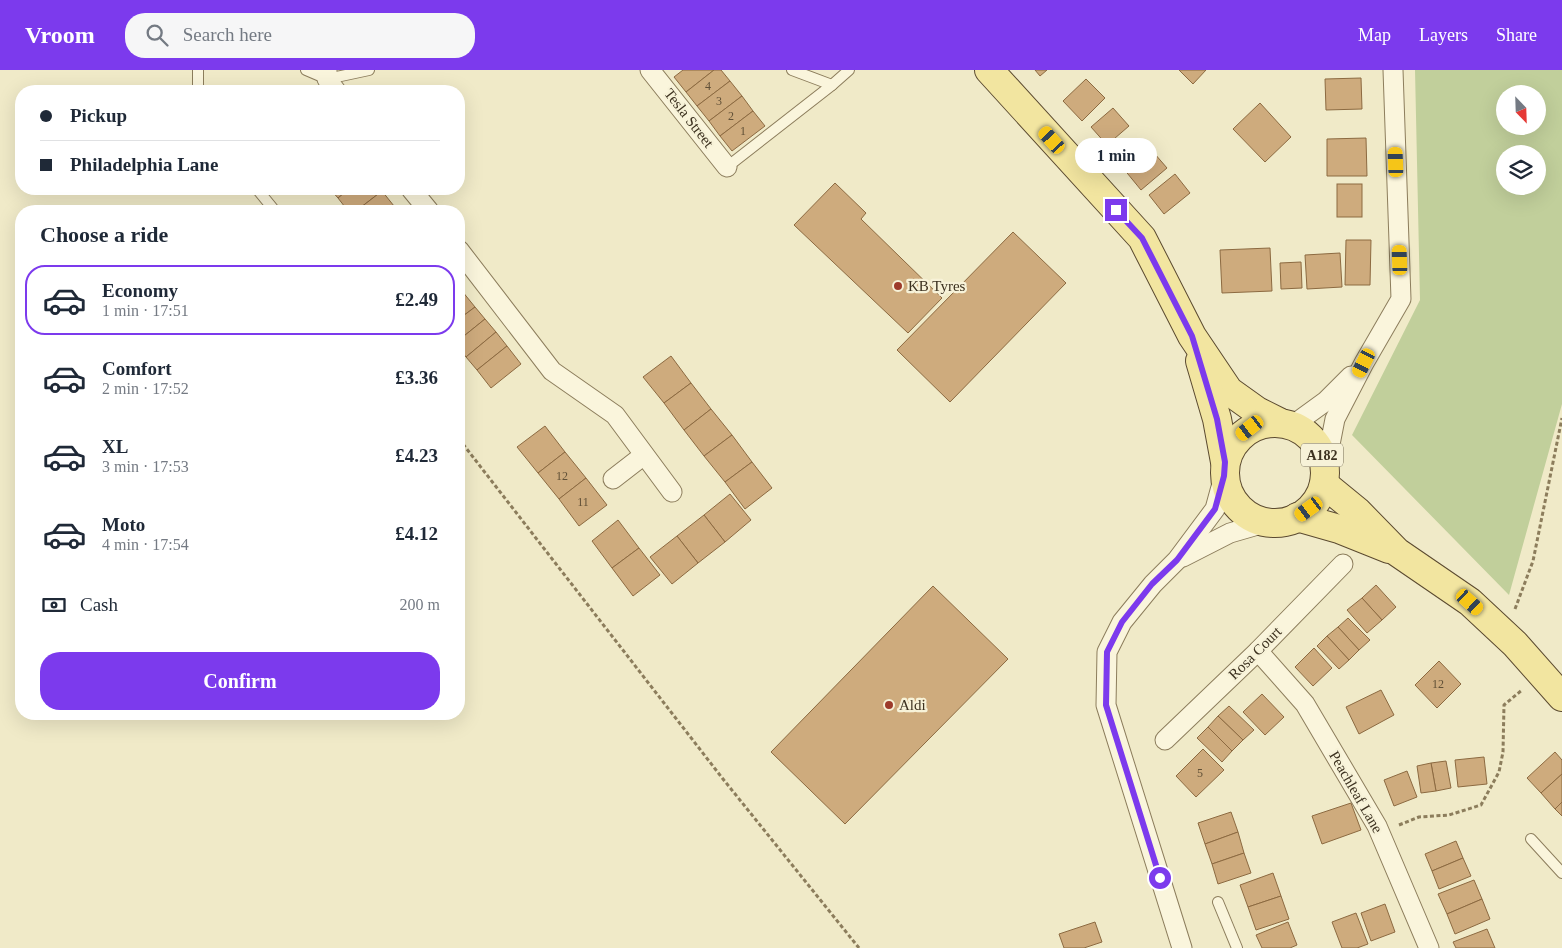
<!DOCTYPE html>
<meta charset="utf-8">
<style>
body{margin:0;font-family:"Times New Roman",serif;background:#f6f6f7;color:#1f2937;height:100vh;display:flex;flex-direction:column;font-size:19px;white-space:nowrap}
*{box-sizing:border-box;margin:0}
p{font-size:16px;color:#747a83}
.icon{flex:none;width:28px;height:28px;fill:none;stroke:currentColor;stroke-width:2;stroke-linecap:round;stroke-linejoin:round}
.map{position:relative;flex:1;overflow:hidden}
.panel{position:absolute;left:15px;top:135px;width:450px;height:515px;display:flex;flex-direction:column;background:#fff;border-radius:20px;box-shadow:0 5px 20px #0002}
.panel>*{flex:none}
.top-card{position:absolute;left:15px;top:15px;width:450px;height:110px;border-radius:20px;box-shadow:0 5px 20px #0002;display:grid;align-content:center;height:110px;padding:0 25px;background:#fff}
.needle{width:32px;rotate:157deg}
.controls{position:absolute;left:1496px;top:15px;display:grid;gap:10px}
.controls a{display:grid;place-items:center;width:50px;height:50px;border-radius:50%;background:#fff;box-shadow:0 5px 20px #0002;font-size:25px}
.end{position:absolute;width:22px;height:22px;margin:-11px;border:6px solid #7c3aed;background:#fff;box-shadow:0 0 0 2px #fff}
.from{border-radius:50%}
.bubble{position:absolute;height:35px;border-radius:18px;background:#fff;box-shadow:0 5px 20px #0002;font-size:16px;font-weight:800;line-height:35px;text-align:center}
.car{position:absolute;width:15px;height:30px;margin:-15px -8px;border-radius:6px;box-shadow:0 0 4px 1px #0007;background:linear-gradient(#f5c518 24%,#345 0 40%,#f5c518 0 76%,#345 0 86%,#f5c518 0)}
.top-card b{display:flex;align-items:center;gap:18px;height:48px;font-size:19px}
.top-card b+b{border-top:1px solid #e0e1e3}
.top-card i{width:12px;height:12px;background:#1f2937}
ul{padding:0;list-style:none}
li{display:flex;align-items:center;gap:15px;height:70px;margin:0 10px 8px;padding:0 15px;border:2px solid transparent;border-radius:20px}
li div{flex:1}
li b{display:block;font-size:19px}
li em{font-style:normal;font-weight:800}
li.on{border-color:#7c3aed}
li>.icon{width:45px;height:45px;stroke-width:1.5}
h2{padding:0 25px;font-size:22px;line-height:60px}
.pay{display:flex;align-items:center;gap:12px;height:55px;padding:0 25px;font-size:19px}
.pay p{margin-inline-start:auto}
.action{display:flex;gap:10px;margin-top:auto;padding:10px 25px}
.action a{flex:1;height:58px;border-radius:20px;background:#7c3aed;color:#fff;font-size:20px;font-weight:800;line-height:58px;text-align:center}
header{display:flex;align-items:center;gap:30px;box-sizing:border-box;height:70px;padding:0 25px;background:#7c3aed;color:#fff}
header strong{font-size:24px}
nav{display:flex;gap:28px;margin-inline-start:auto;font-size:18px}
.search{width:350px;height:45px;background:#f6f6f7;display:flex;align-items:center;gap:12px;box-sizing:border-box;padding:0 18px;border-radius:20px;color:#747a83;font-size:19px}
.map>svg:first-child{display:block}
.green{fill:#c1cf9b;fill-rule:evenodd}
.building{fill:#ceab7d;stroke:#8c6a41}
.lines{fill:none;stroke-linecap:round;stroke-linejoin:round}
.service-casing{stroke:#8c7d5c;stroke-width:12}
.minor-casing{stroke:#8c7d5c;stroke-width:21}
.primary-casing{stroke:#5b4a30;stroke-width:30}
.path{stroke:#8c7d5c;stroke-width:3;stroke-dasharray:4 2.5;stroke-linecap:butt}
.service{stroke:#faf5dc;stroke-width:10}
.minor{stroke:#faf5dc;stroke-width:19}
.primary{stroke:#f2e5a0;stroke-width:28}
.route{stroke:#7c3aed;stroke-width:6}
.poi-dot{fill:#9d3b2b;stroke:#f7f2d8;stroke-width:2}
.labels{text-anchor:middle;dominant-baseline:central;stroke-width:4.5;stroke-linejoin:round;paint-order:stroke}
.number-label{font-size:12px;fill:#615037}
.shield{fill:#f7f2d8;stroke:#756c57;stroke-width:1}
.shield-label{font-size:14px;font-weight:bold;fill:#3d3220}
.street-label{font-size:15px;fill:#3d3220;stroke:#f7f2d8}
.poi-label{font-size:15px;fill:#3d3220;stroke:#f7f2d8;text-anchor:start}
</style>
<header>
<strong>Vroom</strong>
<div class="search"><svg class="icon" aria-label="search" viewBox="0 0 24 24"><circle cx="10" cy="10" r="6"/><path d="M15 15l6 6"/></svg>Search here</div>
<nav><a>Map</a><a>Layers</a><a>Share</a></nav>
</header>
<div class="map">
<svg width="1562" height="878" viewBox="0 0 1562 878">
<rect width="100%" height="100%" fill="#f0eac8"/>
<path class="green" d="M 1415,0 L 1562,0 L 1562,334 L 1509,525 L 1352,365 L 1420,230 ZM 1505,24 L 1538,24 L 1538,56 L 1505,56 ZM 1505,84 L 1538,84 L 1538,116 L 1505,116 Z"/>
<g class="building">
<polygon points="683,0 714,0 686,22 674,7"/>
<polygon points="714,0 721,0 730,11 697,36 686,22"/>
<polygon points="1035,0 1047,0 1040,6"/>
<polygon points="1179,0 1206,0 1193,14"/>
<polygon points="1361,8 1362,39 1326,40 1325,9"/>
<polygon points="1086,9 1105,28 1082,51 1063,31"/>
<polygon points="730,11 742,26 709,51 697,36"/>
<polygon points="742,26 753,41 720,66 709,51"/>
<polygon points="1260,33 1291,67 1265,92 1233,59"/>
<polygon points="1113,38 1129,56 1107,75 1091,57"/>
<polygon points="753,41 765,56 732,81 720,66"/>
<polygon points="1366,68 1367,106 1327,106 1327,69"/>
<polygon points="1148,76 1167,98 1141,120 1123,98"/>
<polygon points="1175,104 1190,123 1164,144 1149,125"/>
<polygon points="835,113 866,143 861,149 942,228 908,263 794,155"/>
<rect x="1337" y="114" width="25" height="33"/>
<polygon points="330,119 349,119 338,128"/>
<polygon points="349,119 380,119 382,121 356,141 348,141 338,128"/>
<polygon points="382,121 394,136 388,141 356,141"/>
<polygon points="394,136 398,141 388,141"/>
<polygon points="1013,162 1066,213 950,332 897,280"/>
<polygon points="1346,170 1371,170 1370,215 1345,215"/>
<polygon points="1270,178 1272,221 1222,223 1220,180"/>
<polygon points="1340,183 1342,217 1307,219 1305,185"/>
<polygon points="1301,192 1302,218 1281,219 1280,193"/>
<polygon points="462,221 475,237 459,249 459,224"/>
<polygon points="475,237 485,249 459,270 459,249"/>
<polygon points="485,249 496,262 466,287 459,278 459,270"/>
<polygon points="496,262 507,276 477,300 466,287"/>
<polygon points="507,276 521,294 491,318 477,300"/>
<polygon points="671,286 691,313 664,333 643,307"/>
<polygon points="691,313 711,339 684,360 664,333"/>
<polygon points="711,339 732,365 704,386 684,360"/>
<polygon points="545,356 565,382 538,403 517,377"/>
<polygon points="732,365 752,392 725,412 704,386"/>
<polygon points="565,382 586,408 559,429 538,403"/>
<polygon points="752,392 772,418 745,439 725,412"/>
<polygon points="586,408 607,435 579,456 559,429"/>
<polygon points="730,424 751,450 725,472 704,445"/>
<polygon points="704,445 725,472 698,493 677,466"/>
<polygon points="618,450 639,478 612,498 592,471"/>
<polygon points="677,466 698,493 672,514 650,487"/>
<polygon points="639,478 660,505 633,526 612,498"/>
<polygon points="1376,515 1396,537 1382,550 1362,528"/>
<polygon points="933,516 1008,589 845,754 771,682"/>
<polygon points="1362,528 1382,550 1367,563 1347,540"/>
<polygon points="1348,548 1370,570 1359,580 1338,557"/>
<polygon points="1338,557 1359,580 1349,590 1327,566"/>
<polygon points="1327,566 1349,590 1339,599 1317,576"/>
<polygon points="1314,578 1332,598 1313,616 1295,597"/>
<polygon points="1439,591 1461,614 1437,638 1415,615"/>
<polygon points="1381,620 1394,645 1359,664 1346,637"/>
<polygon points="1262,624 1284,647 1265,665 1243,642"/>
<polygon points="1229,636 1254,660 1243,670 1218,646"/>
<polygon points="1218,646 1243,670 1232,681 1208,657"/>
<polygon points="1208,657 1232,681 1222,692 1197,668"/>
<polygon points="1203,679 1224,700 1196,727 1176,706"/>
<polygon points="1555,682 1562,690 1562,704 1541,723 1527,708"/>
<polygon points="1484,687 1487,714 1458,717 1455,690"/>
<polygon points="1446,691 1451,718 1436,721 1431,693"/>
<polygon points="1431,693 1436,721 1421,723 1417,696"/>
<polygon points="1407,701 1417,727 1394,736 1384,710"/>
<polygon points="1562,704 1562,732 1555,739 1541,723"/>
<polygon points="1562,732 1562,746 1555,739"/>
<polygon points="1351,733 1361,760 1322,774 1312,746"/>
<polygon points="1231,742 1238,762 1205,774 1198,753"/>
<polygon points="1238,762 1244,783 1212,794 1205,774"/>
<polygon points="1456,771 1463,788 1432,801 1425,784"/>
<polygon points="1244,783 1251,803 1218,814 1212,794"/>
<polygon points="1463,788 1471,806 1439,819 1432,801"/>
<polygon points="1273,803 1281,826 1248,837 1240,815"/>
<polygon points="1474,810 1482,829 1447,844 1438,824"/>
<polygon points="1281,826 1289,849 1256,860 1248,837"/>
<polygon points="1482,829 1490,849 1455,864 1447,844"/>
<polygon points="1385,834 1395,862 1371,871 1361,843"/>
<polygon points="1356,843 1368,874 1357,878 1342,878 1332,852"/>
<polygon points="1095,852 1102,872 1084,878 1064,878 1059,864"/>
<polygon points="1288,852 1297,875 1290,878 1262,878 1256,865"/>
<polygon points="1487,859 1495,878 1456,878 1453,872"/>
</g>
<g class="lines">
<defs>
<g id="service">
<polyline points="306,0 327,9 369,0"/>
<polyline points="792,0 832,15 849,0"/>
<polyline points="198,21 198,0"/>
<polyline points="727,97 832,15"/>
<polyline points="257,119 275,141"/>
<polyline points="1531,769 1562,803"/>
<polyline points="1218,832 1237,878"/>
</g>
<g id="minor">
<polyline points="327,0 327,9 336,21"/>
<polyline points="650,0 727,97"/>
<polyline points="411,119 429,141"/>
<polyline points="459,180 552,301 615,345 672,422"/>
<polyline points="1293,355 1326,331 1351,306"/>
<polyline points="1325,400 1335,349 1364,293 1401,229 1393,0"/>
<polyline points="613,409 644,385"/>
<polyline points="1183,487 1230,463 1268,452"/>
<polyline points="1258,581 1305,634 1377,756 1429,878"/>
<polyline points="1165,670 1258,581 1343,494"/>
<polyline points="1182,878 1106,635 1107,582 1122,552 1153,514 1177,490 1215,439 1224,406"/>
</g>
<g id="primary">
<polyline points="989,0 1142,168 1192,266 1229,321 1257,341 1279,352"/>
<polyline points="1200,291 1217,349 1225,392"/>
<circle cx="1275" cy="403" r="50"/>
<polyline points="1324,414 1357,441 1397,482 1470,532 1515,574 1562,627"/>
<polyline points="1297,447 1339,459 1389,479"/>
</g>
</defs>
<use href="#service" class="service-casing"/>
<use href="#minor" class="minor-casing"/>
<use href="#primary" class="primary-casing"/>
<g class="path">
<polyline points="459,369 723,709 859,878"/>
<polyline points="1515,539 1533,491 1562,348"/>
<polyline points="1399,755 1419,747 1449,745 1481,735 1499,702 1503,682 1504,635 1522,620"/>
</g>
<use href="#service" class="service"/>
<use href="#minor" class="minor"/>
<use href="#primary" class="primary"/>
</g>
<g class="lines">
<polyline class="route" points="1116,140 1142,168 1192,266 1217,349 1225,392 1224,406 1215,439 1177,490 1152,514 1122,552 1107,582 1106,635 1160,808"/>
</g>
<g class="poi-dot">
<circle cx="898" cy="216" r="5"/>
<circle cx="889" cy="635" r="5"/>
</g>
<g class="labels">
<g class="number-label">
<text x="708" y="16">4</text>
<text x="719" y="31">3</text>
<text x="731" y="46">2</text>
<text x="743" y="61">1</text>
<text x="562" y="406">12</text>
<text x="583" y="432">11</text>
<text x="1438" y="614">12</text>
<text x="1200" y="703">5</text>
</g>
<rect class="shield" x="1301" y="373.5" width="42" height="23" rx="4"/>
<g class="shield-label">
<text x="1322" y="385">A182</text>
</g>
<g class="street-label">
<text transform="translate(689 48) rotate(52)">Tesla Street</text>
<text transform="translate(1255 583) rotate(-45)">Rosa Court</text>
<text transform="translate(1356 722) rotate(60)">Peachleaf Lane</text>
</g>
<g class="poi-label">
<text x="908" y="216">KB Tyres</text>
<text x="899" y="635">Aldi</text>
</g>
</g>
</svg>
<div class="controls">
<a><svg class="needle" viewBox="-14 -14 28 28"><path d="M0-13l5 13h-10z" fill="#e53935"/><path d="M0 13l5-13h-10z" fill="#747a83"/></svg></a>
<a><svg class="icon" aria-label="layers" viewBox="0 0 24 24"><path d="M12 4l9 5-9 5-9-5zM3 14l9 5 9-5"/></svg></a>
</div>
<i class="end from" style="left:1160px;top:808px"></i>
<i class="end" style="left:1116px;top:140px"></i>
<div class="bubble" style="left:1075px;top:68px;width:82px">1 min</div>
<i class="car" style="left:1052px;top:70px;rotate:318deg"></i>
<i class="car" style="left:1396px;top:92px;rotate:358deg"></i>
<i class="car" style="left:1400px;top:190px;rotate:358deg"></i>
<i class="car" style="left:1364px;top:293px;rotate:207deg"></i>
<i class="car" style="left:1250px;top:358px;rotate:232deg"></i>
<i class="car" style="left:1309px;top:439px;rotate:234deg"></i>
<i class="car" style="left:1470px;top:532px;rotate:132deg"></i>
<div class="top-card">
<b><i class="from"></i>Pickup</b>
<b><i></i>Philadelphia Lane</b>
</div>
<section class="panel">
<h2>Choose a ride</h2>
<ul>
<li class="on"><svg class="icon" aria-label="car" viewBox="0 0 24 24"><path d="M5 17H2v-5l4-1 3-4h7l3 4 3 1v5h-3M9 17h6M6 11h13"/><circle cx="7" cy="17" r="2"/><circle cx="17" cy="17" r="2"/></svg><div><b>Economy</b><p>1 min · 17:51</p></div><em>£2.49</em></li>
<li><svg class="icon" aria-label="car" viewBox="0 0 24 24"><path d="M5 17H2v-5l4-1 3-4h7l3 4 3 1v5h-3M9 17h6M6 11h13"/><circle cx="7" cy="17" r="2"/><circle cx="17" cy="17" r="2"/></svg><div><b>Comfort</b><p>2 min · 17:52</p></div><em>£3.36</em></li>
<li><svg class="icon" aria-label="car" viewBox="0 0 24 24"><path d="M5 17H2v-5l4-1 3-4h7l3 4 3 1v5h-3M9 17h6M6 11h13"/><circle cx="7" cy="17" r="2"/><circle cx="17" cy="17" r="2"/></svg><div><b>XL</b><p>3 min · 17:53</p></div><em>£4.23</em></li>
<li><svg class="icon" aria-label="car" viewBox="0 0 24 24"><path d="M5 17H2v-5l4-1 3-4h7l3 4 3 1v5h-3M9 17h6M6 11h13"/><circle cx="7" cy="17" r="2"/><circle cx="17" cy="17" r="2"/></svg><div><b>Moto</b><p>4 min · 17:54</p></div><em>£4.12</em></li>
</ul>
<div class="pay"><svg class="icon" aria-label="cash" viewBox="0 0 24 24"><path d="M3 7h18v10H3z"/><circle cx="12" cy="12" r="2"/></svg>Cash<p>200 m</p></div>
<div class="action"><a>Confirm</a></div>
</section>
</div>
